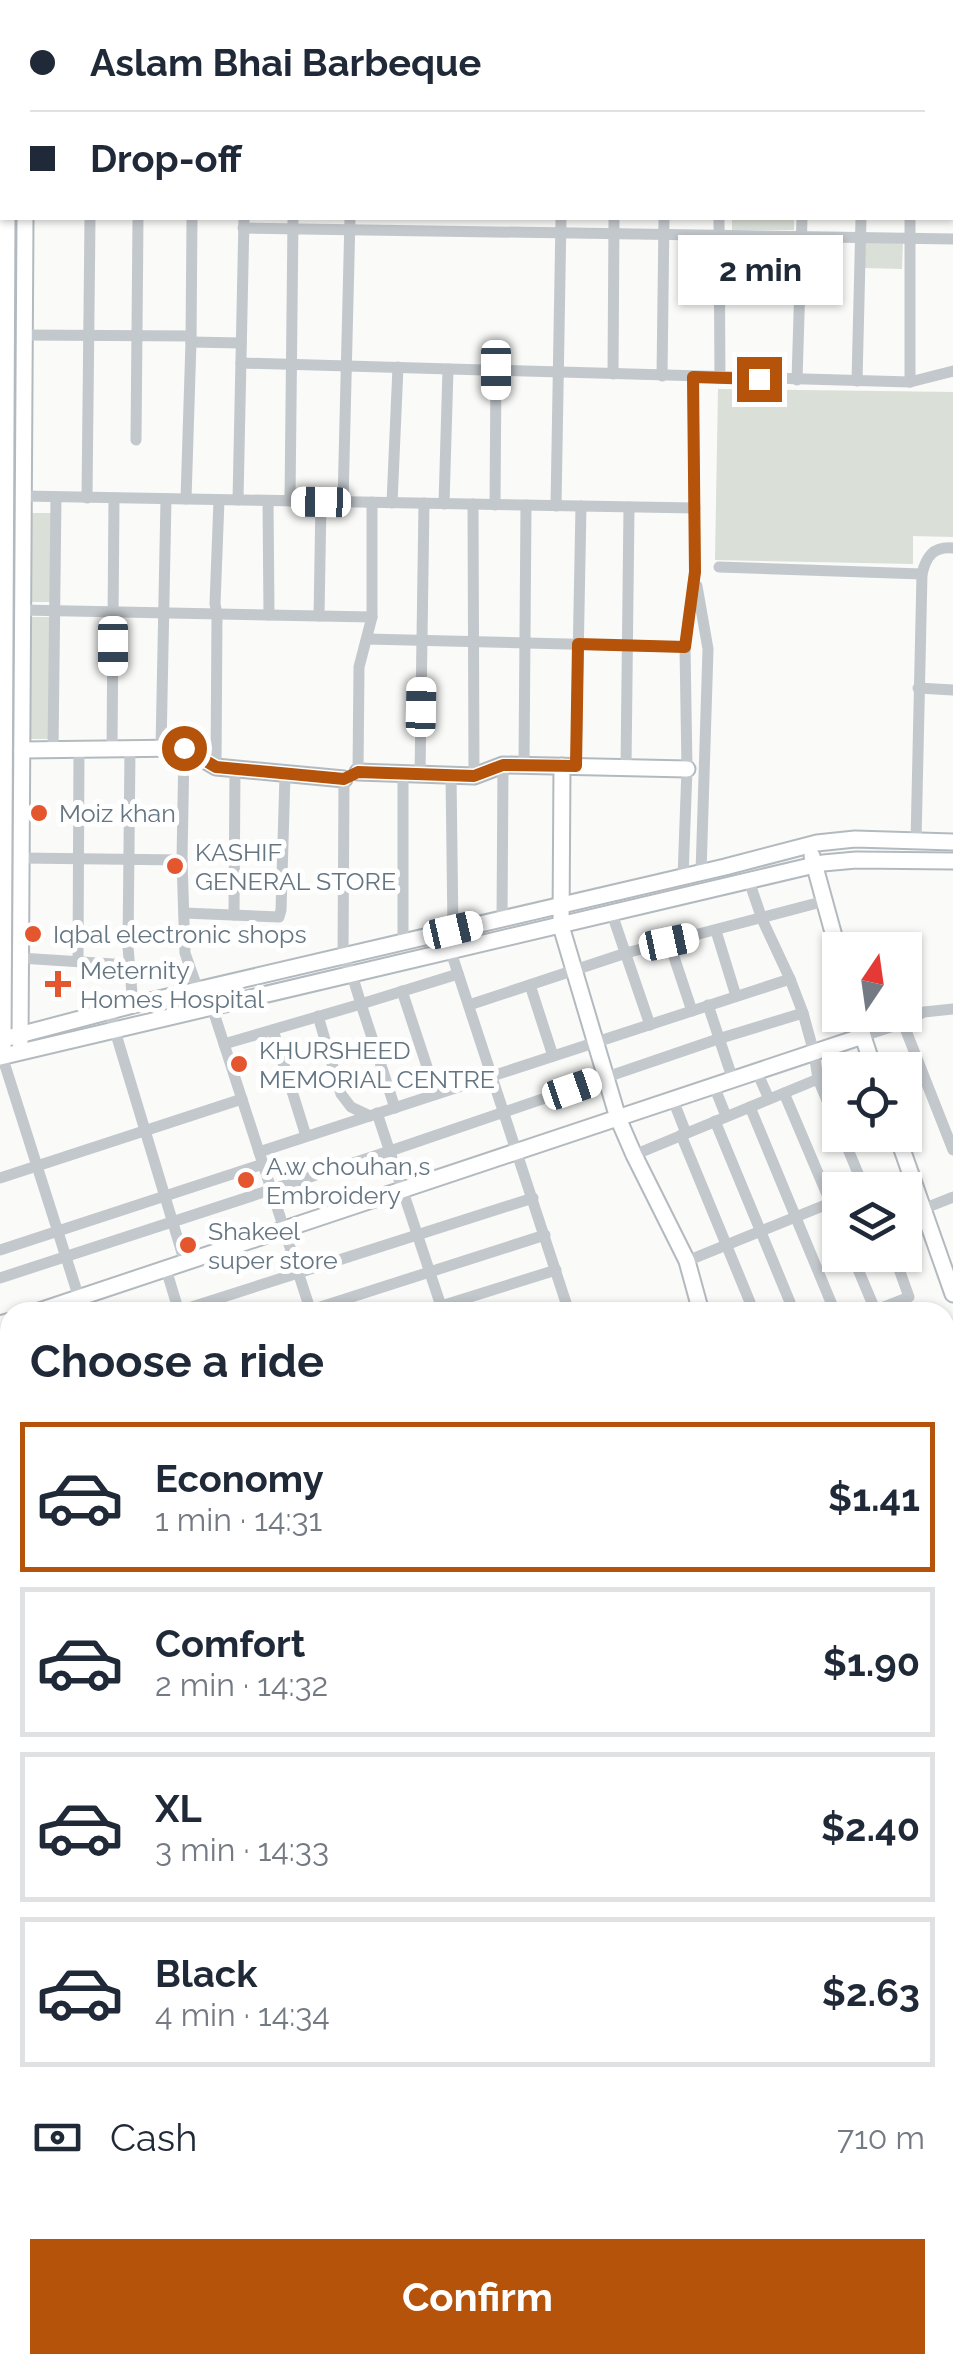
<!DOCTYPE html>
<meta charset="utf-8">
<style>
body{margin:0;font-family:Raleway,sans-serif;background:#f2f2f3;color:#1f2937;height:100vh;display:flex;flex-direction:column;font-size:38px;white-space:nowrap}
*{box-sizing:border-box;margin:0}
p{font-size:32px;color:#747a83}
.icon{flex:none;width:55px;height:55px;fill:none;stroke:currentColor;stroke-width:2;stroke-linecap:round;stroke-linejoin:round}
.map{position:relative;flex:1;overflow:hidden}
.panel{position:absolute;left:0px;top:1302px;width:955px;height:1072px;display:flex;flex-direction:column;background:#fff;border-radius:30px 30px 0 0;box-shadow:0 2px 8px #0004}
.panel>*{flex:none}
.banner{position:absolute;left:0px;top:0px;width:955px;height:220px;box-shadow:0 2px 8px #0004;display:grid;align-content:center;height:220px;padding:0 30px;background:#fff}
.needle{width:65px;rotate:13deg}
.controls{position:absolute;left:822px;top:932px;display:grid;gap:20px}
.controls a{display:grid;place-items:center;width:100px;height:100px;border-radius:0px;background:#fff;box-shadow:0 2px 8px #0004;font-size:50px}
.end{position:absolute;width:45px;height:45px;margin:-22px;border:12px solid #b45309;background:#fff;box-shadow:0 0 0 5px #fff}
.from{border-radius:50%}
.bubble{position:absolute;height:70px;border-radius:0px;background:#fff;box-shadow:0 2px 8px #0004;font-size:32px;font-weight:700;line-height:70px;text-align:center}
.car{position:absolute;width:30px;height:60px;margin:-30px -15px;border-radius:12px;box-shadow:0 0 8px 2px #0007;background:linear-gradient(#fff 24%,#345 0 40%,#fff 0 76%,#345 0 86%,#fff 0)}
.banner b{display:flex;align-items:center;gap:35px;height:95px;font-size:38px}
.banner b+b{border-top:2px solid #e0e1e3}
.banner i{width:25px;height:25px;background:#1f2937}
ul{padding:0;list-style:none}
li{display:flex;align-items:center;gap:30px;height:150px;margin:0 20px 15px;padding:0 10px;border:5px solid #e0e1e3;border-radius:0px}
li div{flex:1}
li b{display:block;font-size:38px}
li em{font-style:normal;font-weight:700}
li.current{border-color:#b45309}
li>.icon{width:90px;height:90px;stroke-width:1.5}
h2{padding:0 30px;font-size:45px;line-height:120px}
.pay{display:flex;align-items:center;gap:25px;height:110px;padding:0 30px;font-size:38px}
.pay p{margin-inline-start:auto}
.primary-button{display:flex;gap:20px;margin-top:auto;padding:20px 30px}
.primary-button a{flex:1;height:115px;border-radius:0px;background:#b45309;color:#fff;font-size:40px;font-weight:700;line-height:115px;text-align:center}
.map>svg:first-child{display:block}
.built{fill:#e8e9e9}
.green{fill:#dadfd7}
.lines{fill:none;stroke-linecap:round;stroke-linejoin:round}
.secondary-casing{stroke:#b3babf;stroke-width:19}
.primary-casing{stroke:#b5babe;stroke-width:21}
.street{stroke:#c3c8cc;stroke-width:11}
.secondary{stroke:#fff;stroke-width:15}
.primary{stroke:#fff;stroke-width:18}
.route{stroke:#b45309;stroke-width:12}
.poi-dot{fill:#e4572e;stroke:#fff;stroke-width:4}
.labels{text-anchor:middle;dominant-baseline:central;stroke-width:10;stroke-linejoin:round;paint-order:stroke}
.poi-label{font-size:25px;fill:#657683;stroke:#fff;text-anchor:start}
</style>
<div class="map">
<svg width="953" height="2373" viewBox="0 0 953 2373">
<rect width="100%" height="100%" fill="#fafaf8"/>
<polygon class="built" points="0,0 953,0 953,33 952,2 2,2 2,12 0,12"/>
<g class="green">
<rect x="732" y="218" width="62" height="12"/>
<polygon points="865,241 903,242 902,269 864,268"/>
<polygon points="718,389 953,392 953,537 913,536 913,564 715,560"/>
<polygon points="30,513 51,513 50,602 29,602"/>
<rect x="28" y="617" width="21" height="122"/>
</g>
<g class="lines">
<defs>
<g id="secondary">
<polyline points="0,29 2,29"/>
<polyline points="952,45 953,45"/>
<polyline points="0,56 2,56"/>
<polyline points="952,74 953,74"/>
<polyline points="22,750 184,748 216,767 344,779"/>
<polyline points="562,766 561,926 618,1118 634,1155 687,1261 701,1312"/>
<polyline points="358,772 474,776 503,765 687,769"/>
<polyline points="812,856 840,958"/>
<polyline points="856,1015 874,1070"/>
<polyline points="0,1040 133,1005 725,867 817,843 855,839 953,842"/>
<polyline points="20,1043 25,218"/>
<polyline points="3,1047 7,218"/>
<polyline points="0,1057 823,863 856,860 953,861"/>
<polyline points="897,1135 953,1294"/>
<polyline points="36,1312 863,1036"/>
<polyline points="0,1324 10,1321"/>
<polyline points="0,1533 10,1529"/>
<polyline points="945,1852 953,1846"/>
<polyline points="0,2026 10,2040"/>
<polyline points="0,2193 10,2186"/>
<polyline points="209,2373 220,2365"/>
</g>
<g id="primary">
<polyline points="945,1385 953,1380"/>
<polyline points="945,1403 953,1400"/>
<polyline points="0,1841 10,1836"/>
<polyline points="0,1859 10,1854"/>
</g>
</defs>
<use href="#secondary" class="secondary-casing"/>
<use href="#primary" class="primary-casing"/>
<g class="street">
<polyline points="952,100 953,100"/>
<polyline points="0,182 2,182"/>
<polyline points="719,218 720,378"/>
<polyline points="910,218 910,382"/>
<polyline points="243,228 953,239"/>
<polyline points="24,335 191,336"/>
<polyline points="191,342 241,343"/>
<polyline points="241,363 910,382 953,371"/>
<polyline points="613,374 614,218"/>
<polyline points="662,376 664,218"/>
<polyline points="797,380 802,218"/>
<polyline points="857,381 861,218"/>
<polyline points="136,440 138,218"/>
<polyline points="23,496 695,508"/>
<polyline points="87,498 90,218"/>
<polyline points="186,499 191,342 192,218"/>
<polyline points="238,500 244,218"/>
<polyline points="268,501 269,615"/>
<polyline points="290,501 293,218"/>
<polyline points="343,502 350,218"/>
<polyline points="392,503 398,367"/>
<polyline points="444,504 448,369"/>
<polyline points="473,504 474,776"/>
<polyline points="495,505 496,370"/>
<polyline points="556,506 561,218"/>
<path d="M 719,567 L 922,574 C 926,557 933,546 953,548"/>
<polyline points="697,586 708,649 701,873"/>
<polyline points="22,610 372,617"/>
<polyline points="319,616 321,502"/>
<polyline points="367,639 685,647"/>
<polyline points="918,688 953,690"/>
<polyline points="161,748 166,499"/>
<polyline points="184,748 182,860 185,953 198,990 212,1007 311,1312"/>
<polyline points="112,749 114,498"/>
<polyline points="130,749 128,947 133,1005"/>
<polyline points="53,750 56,497"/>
<polyline points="524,765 526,505"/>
<polyline points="576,766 581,506"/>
<polyline points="216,767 217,614 215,604 219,500"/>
<polyline points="626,767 629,507"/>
<polyline points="420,774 424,503"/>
<polyline points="451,775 453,931"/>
<polyline points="916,842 922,574"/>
<polyline points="21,858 182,860"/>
<polyline points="683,877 687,769 685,647 695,572 693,377"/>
<polyline points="749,881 762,919 790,979 803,1013 814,1053 818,1079 840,1131"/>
<polyline points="184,913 279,917 281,910 285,775"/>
<polyline points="612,914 650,1025"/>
<polyline points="234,915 235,770"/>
<polyline points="502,919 503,765"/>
<polyline points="716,931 736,996"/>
<polyline points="403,942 403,773"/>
<polyline points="669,942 692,1011"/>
<polyline points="451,952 569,1312"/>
<polyline points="20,958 129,965"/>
<polyline points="78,961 79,749"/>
<polyline points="530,985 553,1056"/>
<polyline points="402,991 436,1094"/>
<polyline points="469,1005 626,953 825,901"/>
<polyline points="708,1005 733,1080"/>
<polyline points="109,1011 185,1263"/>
<polyline points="318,1016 341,1094 351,1107 370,1116"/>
<polyline points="903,1023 953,1150"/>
<polyline points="273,1030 306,1136"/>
<polyline points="863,1036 903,1023 924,1012 953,1009"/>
<polyline points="224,1044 361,1004 352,975 343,956 344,779 358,772 359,667 372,617 372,502"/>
<polyline points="2,1056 79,1298"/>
<polyline points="757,1072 769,1099"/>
<polyline points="714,1086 726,1116"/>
<polyline points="784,1093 840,1225"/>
<polyline points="673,1100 686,1133"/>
<polyline points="750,1107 835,1312"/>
<polyline points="395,1108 361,1004 458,974"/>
<polyline points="377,1113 443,1312"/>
<polyline points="715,1121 794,1312"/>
<polyline points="681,1135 754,1312"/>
<polyline points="842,1135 865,1190"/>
<polyline points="259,1152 790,979"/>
<polyline points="634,1155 818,1079"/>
<polyline points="0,1178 242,1099"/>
<polyline points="923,1209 953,1197"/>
<polyline points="0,1250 263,1164"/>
<polyline points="852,1255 876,1312"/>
<polyline points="687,1261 840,1199"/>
<polyline points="166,1269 179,1312"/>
<polyline points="0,1278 390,1151 718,1039 803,1013"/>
<polyline points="308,1311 545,1235"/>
<polyline points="176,1312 533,1198"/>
<polyline points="422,1312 556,1270"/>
<polyline points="871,1312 909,1297 894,1255"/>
<polyline points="0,1448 10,1445"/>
<polyline points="945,1460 953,1473"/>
<polyline points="0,1486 10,1483"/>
<polyline points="945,1528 953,1522"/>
<polyline points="945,1570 953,1582"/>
<polyline points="945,1633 953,1645"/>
<polyline points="0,1636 10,1631"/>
<polyline points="0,1662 10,1680"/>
<polyline points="945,1706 953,1717"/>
<polyline points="0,1725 10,1719"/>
<polyline points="945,1774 953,1786"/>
<polyline points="0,1781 10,1799"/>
<polyline points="0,1884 10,1904"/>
<polyline points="945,1897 953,1905"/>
<polyline points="0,1917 10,1912"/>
<polyline points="0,1989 10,1984"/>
<polyline points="945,2019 953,2024"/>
<polyline points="0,2099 10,2092"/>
<polyline points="945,2160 953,2153"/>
<polyline points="0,2240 10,2233"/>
<polyline points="0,2294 10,2287"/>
<polyline points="0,2359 10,2373"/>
<polyline points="279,2365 283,2373"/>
<polyline points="63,2373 74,2365"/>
<polyline points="133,2373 144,2365"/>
<polyline points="239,2373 251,2365"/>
<polyline points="678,2373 688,2365"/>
</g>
<use href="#secondary" class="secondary"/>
<use href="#primary" class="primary"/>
</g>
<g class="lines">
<polyline class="route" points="184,748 216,767 344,779 358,772 474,776 503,765 576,766 578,644 685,647 695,572 693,377 759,379"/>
</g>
<g class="poi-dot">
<circle cx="39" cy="813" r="10"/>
<circle cx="175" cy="866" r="10"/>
<circle cx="33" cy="934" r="10"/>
<path d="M53 969h10v10h10v10h-10v10h-10v-10h-10v-10h10z"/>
<circle cx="239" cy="1064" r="10"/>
<circle cx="246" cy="1180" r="10"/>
<circle cx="188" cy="1245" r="10"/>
</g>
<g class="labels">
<g class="poi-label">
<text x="59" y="813">Moiz khan</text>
<text x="195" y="852">KASHIF<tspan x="195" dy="29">GENERAL STORE</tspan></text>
<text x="53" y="934">Iqbal electronic shops</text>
<text x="80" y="970">Meternity<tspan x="80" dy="29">Homes Hospital</tspan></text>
<text x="259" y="1050">KHURSHEED<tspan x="259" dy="29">MEMORIAL CENTRE</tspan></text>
<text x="266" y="1166">A.w chouhan,s<tspan x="266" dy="29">Embroidery</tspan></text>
<text x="208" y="1231">Shakeel<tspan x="208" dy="29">super store</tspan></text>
</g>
</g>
</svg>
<div class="controls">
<a><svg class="needle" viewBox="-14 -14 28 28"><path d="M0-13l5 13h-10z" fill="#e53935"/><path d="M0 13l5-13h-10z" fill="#747a83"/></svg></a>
<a><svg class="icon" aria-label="locate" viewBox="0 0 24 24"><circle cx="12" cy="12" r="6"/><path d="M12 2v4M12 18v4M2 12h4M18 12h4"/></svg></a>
<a><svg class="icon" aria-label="layers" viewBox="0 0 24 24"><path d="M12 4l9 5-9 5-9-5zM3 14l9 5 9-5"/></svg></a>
</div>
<i class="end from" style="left:184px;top:748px"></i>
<i class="end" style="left:759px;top:379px"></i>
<div class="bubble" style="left:678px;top:235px;width:165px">2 min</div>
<i class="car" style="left:496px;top:370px;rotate:180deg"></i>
<i class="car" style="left:321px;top:502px;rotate:271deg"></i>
<i class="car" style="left:113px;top:646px;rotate:180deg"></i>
<i class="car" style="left:421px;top:707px;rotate:1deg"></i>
<i class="car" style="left:453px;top:930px;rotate:77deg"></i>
<i class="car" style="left:669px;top:942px;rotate:78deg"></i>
<i class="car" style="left:572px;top:1089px;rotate:71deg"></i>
<div class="banner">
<b><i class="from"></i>Aslam Bhai Barbeque</b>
<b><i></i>Drop-off</b>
</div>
<section class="panel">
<h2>Choose a ride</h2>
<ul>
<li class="current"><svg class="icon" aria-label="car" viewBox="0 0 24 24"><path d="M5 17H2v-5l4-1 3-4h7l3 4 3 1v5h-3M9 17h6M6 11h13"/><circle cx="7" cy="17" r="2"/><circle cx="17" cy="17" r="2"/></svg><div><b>Economy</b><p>1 min · 14:31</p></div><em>$1.41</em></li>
<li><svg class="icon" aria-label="car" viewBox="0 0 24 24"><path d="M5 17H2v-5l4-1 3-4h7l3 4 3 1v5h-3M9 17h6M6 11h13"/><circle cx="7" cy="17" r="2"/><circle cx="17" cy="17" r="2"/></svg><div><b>Comfort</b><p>2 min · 14:32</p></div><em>$1.90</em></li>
<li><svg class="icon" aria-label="car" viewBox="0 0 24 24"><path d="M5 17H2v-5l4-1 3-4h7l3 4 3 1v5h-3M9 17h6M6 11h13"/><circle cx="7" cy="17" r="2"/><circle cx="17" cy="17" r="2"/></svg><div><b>XL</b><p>3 min · 14:33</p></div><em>$2.40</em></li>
<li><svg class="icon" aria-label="car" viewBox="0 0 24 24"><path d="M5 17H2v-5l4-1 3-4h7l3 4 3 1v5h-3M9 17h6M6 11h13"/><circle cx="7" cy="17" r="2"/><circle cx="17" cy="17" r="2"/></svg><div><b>Black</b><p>4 min · 14:34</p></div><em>$2.63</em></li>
</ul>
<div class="pay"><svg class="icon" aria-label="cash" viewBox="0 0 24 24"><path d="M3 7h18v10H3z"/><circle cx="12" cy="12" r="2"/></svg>Cash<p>710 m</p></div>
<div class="primary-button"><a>Confirm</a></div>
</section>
</div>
